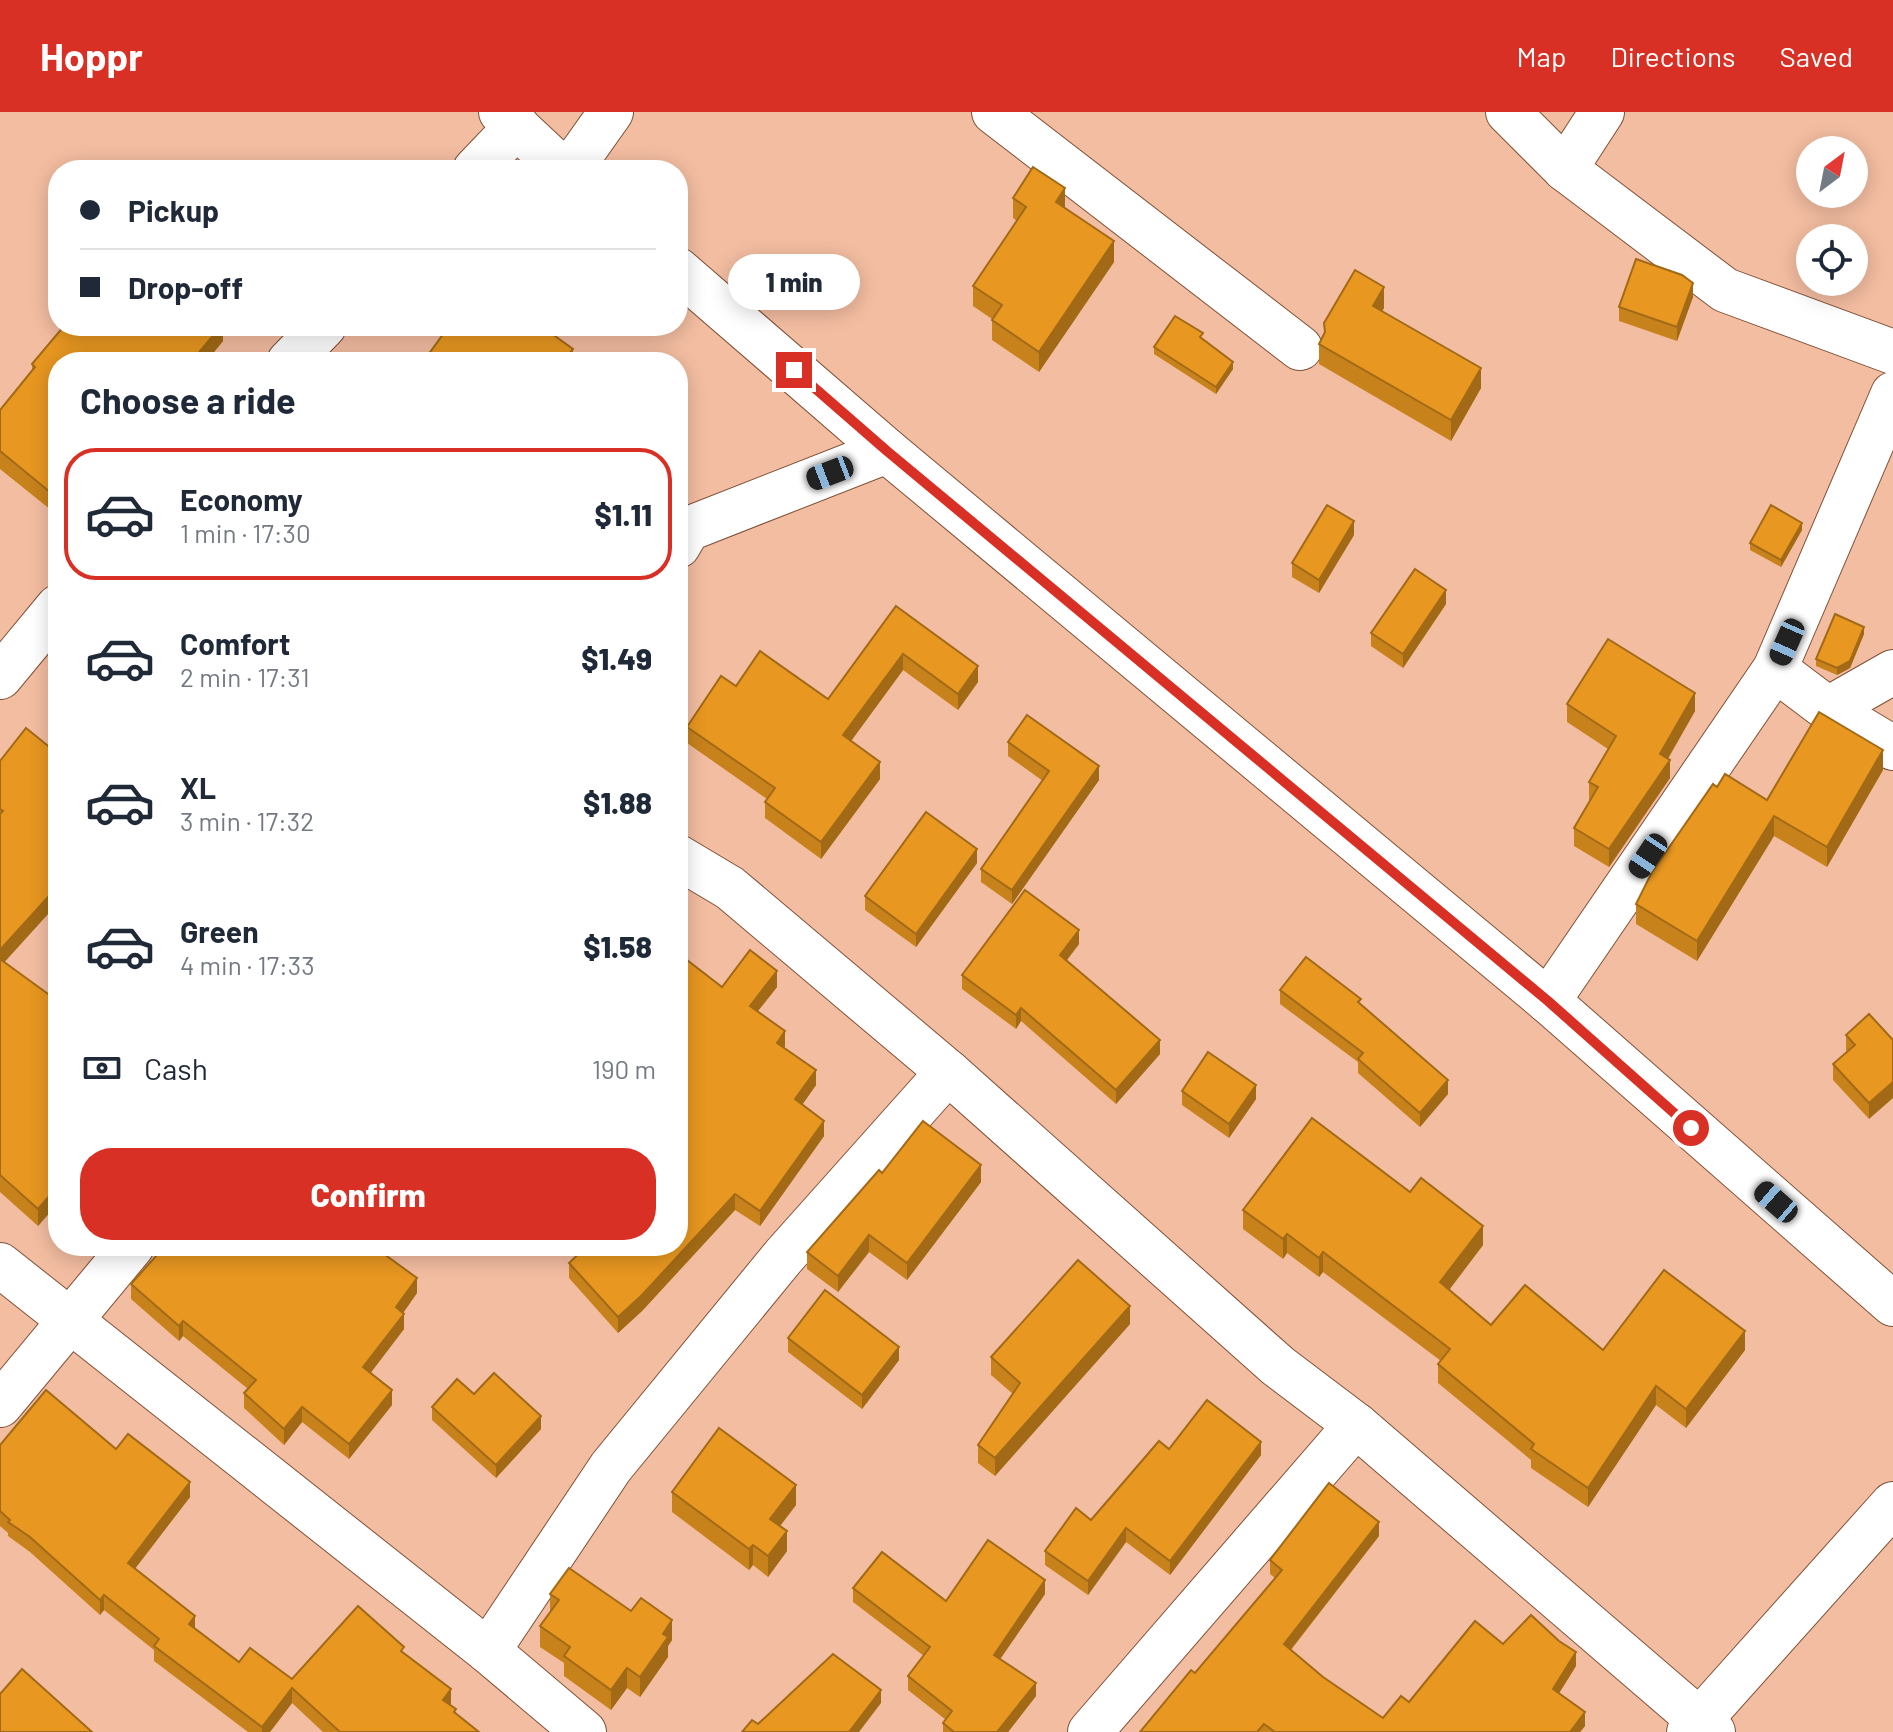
<!DOCTYPE html>
<meta charset="utf-8">
<style>
body{margin:0;font-family:Barlow,sans-serif;background:#f6f6f7;color:#1f2937;height:100vh;display:flex;flex-direction:column;font-size:30px;white-space:nowrap}
*{box-sizing:border-box;margin:0}
p{font-size:26px;color:#747a83}
.icon{flex:none;width:44px;height:44px;fill:none;stroke:currentColor;stroke-width:2;stroke-linecap:round;stroke-linejoin:round}
.map{position:relative;flex:1;overflow:hidden}
.sheet{position:absolute;left:48px;top:240px;width:640px;height:904px;display:flex;flex-direction:column;background:#fff;border-radius:32px;box-shadow:0 4px 20px #0003}
.sheet>*{flex:none}
.hud{position:absolute;left:48px;top:48px;width:640px;height:176px;border-radius:32px;box-shadow:0 4px 20px #0003;display:grid;align-content:center;height:176px;padding:0 32px;background:#fff}
.needle{width:52px;rotate:32deg}
.buttons{position:absolute;left:1796px;top:24px;display:grid;gap:16px}
.buttons a{display:grid;place-items:center;width:72px;height:72px;border-radius:50%;background:#fff;box-shadow:0 4px 20px #0003;font-size:40px}
.end{position:absolute;width:36px;height:36px;margin:-18px;border:10px solid #d93025;background:#fff;box-shadow:0 0 0 4px #fff}
.from{border-radius:50%}
.bubble{position:absolute;height:56px;border-radius:28px;background:#fff;box-shadow:0 4px 20px #0003;font-size:26px;font-weight:800;line-height:56px;text-align:center}
.car{position:absolute;width:24px;height:48px;margin:-24px -12px;border-radius:10px;box-shadow:0 0 6px 2px #0007;background:linear-gradient(#222 24%,#8ab4d8 0 40%,#222 0 76%,#8ab4d8 0 86%,#222 0)}
.hud b{display:flex;align-items:center;gap:28px;height:76px;font-size:30px}
.hud b+b{border-top:2px solid #e0e1e3}
.hud i{width:20px;height:20px;background:#1f2937}
ul{padding:0;list-style:none}
li{display:flex;align-items:center;gap:24px;height:132px;margin:0 16px 12px;padding:0 16px;border:4px solid transparent;border-radius:32px}
li div{flex:1}
li b{display:block;font-size:30px}
li em{font-style:normal;font-weight:800}
li.current{border-color:#d93025}
li>.icon{width:72px;height:72px;stroke-width:1.5}
h2{padding:0 32px;font-size:36px;line-height:96px}
.pay{display:flex;align-items:center;gap:20px;height:88px;padding:0 32px;font-size:30px}
.pay p{margin-inline-start:auto}
.action{display:flex;gap:16px;margin-top:auto;padding:16px 32px}
.action a{flex:1;height:92px;border-radius:32px;background:#d93025;color:#fff;font-size:32px;font-weight:800;line-height:92px;text-align:center}
header{display:flex;align-items:center;gap:48px;box-sizing:border-box;height:112px;padding:0 40px;background:#d93025;color:#fff}
header strong{font-size:38px}
nav{display:flex;gap:44px;margin-inline-start:auto;font-size:28px}
.map>svg:first-child{display:block}
.lines{fill:none;stroke-linecap:round;stroke-linejoin:round}
.street-casing{stroke:#7f5137;stroke-width:46}
.street{stroke:#fff;stroke-width:44}
.wall{fill:#c8821c}
.shaded-wall{fill:#a26a16}
.building{fill:#e89720;stroke:#a26a16;stroke-width:2}
.route{stroke:#d93025;stroke-width:10}
</style>
<header>
<strong>Hoppr</strong>
<nav><a>Map</a><a>Directions</a><a>Saved</a></nav>
</header>
<div class="map">
<svg width="1893" height="1620" viewBox="0 0 1893 1620">
<rect width="100%" height="100%" fill="#f3bda1"/>
<g class="lines">
<defs>
<g id="street">
<polyline points="501,0 563,58"/>
<polyline points="994,0 1300,236"/>
<polyline points="1508,0 1565,57 1725,178 1893,240"/>
<polyline points="1565,57 1602,0"/>
<polyline points="475,58 517,14"/>
<polyline points="570,58 611,0"/>
<polyline points="678,158 887,339 1548,889 1893,1192"/>
<polyline points="289,250 324,214"/>
<polyline points="678,434 688,417 887,339"/>
<polyline points="1775,557 1828,597 1893,636"/>
<polyline points="0,565 58,495"/>
<polyline points="1828,597 1893,560"/>
<polyline points="678,745 730,776 948,960 1278,1254 1356,1313 1713,1620"/>
<polyline points="1548,889 1775,557 1893,282"/>
<polyline points="0,1153 488,1539 584,1620"/>
<polyline points="0,1293 132,1134"/>
<polyline points="488,1539 611,1355 783,1145 948,960"/>
<polyline points="1090,1620 1356,1313"/>
<polyline points="1689,1620 1893,1392"/>
</g>
</defs>
<use href="#street" class="street-casing"/>
<use href="#street" class="street"/>
</g>
<g class="wall">
<polygon points="1013,86 1065,96 1114,150 1039,260 992,228 992,207 973,194 973,174 1017,109 1013,106"/>
<polygon points="1693,185 1677,229 1619,209 1619,195"/>
<polygon points="1384,196 1382,199 1481,276 1451,329 1319,252 1319,232 1324,221 1324,211"/>
<polygon points="223,214 223,229 206,250 58,250 58,399 56,402 0,357 0,298 32,260 32,252"/>
<polygon points="1203,228 1233,257 1216,282 1154,242 1154,235"/>
<polygon points="1802,418 1781,455 1750,438 1750,431"/>
<polygon points="1354,423 1319,481 1292,465 1292,451"/>
<polygon points="1446,492 1403,556 1371,534 1371,521"/>
<polygon points="896,494 978,570 958,598 903,558 851,629 880,667 821,747 765,706 765,690 767,687 687,631 687,615 736,574 828,587"/>
<polygon points="1864,522 1850,556 1837,563 1816,554 1816,547"/>
<polygon points="1567,592 1695,599 1668,647 1670,666 1609,755 1574,734 1574,716 1590,689 1589,688 1589,670 1608,637 1567,610"/>
<polygon points="1008,630 1099,668 1012,792 981,770 981,757 1043,669 1008,644"/>
<polygon points="58,642 58,791 4,850 55,887 58,884 58,1091 38,1114 0,1080 0,649"/>
<polygon points="1883,658 1827,755 1774,724 1697,849 1636,812 1636,792 1717,675 1767,688"/>
<polygon points="977,751 916,835 865,798 865,784"/>
<polygon points="1079,832 1067,848 1160,942 1116,992 1021,909 1016,917 962,877 962,863"/>
<polygon points="722,875 777,875 758,899 785,934 784,936 816,973 802,993 824,1024 760,1114 735,1098 642,1199 618,1221 569,1166 569,1151 678,1134"/>
<polygon points="1280,878 1361,893 1448,982 1420,1015 1358,961 1358,950 1280,892"/>
<polygon points="1869,902 1869,1007 1833,968 1833,952 1847,940 1846,938 1846,923"/>
<polygon points="1182,979 1256,987 1229,1026 1182,993"/>
<polygon points="882,1061 981,1070 907,1168 869,1140 838,1180 807,1157 807,1140"/>
<polygon points="1410,1080 1483,1133 1449,1178 1491,1213 1603,1238 1745,1238 1686,1316 1656,1293 1588,1395 1531,1356 1531,1348 1438,1271 1438,1252 1441,1249 1323,1160 1319,1165 1287,1141 1283,1147 1243,1117 1243,1098"/>
<polygon points="131,1172 417,1181 403,1201 404,1217 370,1261 392,1293 349,1347 302,1310 284,1333 244,1296 244,1281 248,1277 183,1224 179,1229 131,1187"/>
<polygon points="1130,1212 995,1364 978,1351 978,1333 1013,1282 991,1263 991,1245"/>
<polygon points="788,1226 899,1248 862,1297 788,1240"/>
<polygon points="474,1282 541,1317 496,1366 432,1308 432,1295"/>
<polygon points="0,1333 116,1337 190,1385 135,1456 195,1517 239,1550 292,1567 404,1541 451,1592 451,1593 456,1601 479,1620 323,1620 292,1591 270,1620 248,1620 154,1549 154,1538 104,1498 100,1503 30,1440 8,1424 8,1421 0,1414"/>
<polygon points="1169,1337 1261,1343 1170,1463 1126,1430 1088,1483 1045,1453 1045,1439 1091,1408"/>
<polygon points="672,1380 796,1393 780,1414 787,1439 768,1465 753,1453 749,1458 672,1400"/>
<polygon points="1379,1424 1291,1538 1323,1565 1383,1606 1503,1532 1576,1554 1559,1581 1585,1614 1580,1620 1140,1620 1195,1561 1275,1466 1270,1462 1270,1448"/>
<polygon points="853,1476 946,1489 1045,1482 1000,1547 1036,1584 1008,1620 943,1620 943,1611 946,1608 908,1578 908,1564 924,1544 853,1490"/>
<polygon points="550,1482 672,1528 668,1534 668,1545 640,1585 627,1576 611,1598 564,1564 564,1551 540,1535 540,1514 550,1501"/>
</g>
<g class="shaded-wall">
<polygon points="1065,76 1065,97 1056,90"/>
<polygon points="1114,129 1114,150 1039,260 1039,240"/>
<polygon points="1693,171 1693,185 1677,229 1677,215"/>
<polygon points="1384,175 1384,196 1373,214 1373,194"/>
<polygon points="221,214 223,214 223,229 206,250 191,250"/>
<polygon points="573,237 573,250 563,250"/>
<polygon points="1233,250 1233,257 1216,282 1216,275"/>
<polygon points="1481,256 1481,276 1451,329 1451,308"/>
<polygon points="58,382 58,399 56,402 56,385"/>
<polygon points="1354,409 1354,423 1319,481 1319,468"/>
<polygon points="1802,411 1802,418 1781,455 1781,448"/>
<polygon points="1446,478 1446,492 1403,556 1403,542"/>
<polygon points="1864,515 1864,522 1850,556 1837,563 1837,556"/>
<polygon points="903,542 903,558 843,640 843,623"/>
<polygon points="978,554 978,570 958,598 958,582"/>
<polygon points="1695,581 1695,599 1660,660 1660,642"/>
<polygon points="1883,638 1883,658 1827,755 1827,735"/>
<polygon points="1670,648 1670,666 1609,755 1609,737"/>
<polygon points="880,650 880,667 821,747 821,730"/>
<polygon points="1099,654 1099,668 1012,792 1012,778"/>
<polygon points="1774,704 1774,724 1697,849 1697,829"/>
<polygon points="977,737 977,751 916,835 916,822"/>
<polygon points="58,774 58,791 0,855 0,838"/>
<polygon points="1079,818 1079,832 1060,857 1060,843"/>
<polygon points="777,859 777,875 750,909 750,894"/>
<polygon points="1021,896 1021,909 1016,917 1016,903"/>
<polygon points="785,919 785,934 777,946 777,931"/>
<polygon points="1160,928 1160,942 1116,992 1116,978"/>
<polygon points="816,958 816,973 795,1003 795,987"/>
<polygon points="1448,968 1448,982 1420,1015 1420,1001"/>
<polygon points="1893,970 1893,986 1869,1007 1869,991"/>
<polygon points="1256,973 1256,987 1229,1026 1229,1012"/>
<polygon points="824,1009 824,1024 760,1114 760,1099"/>
<polygon points="981,1053 981,1070 907,1168 907,1151"/>
<polygon points="58,1074 58,1091 38,1114 38,1097"/>
<polygon points="735,1082 735,1098 642,1199 618,1221 618,1205"/>
<polygon points="1483,1114 1483,1133 1440,1190 1440,1170"/>
<polygon points="1287,1122 1287,1141 1283,1147 1283,1127"/>
<polygon points="869,1123 869,1140 838,1180 838,1164"/>
<polygon points="1323,1140 1323,1160 1319,1165 1319,1146"/>
<polygon points="417,1166 417,1181 396,1211 396,1195"/>
<polygon points="1130,1194 1130,1212 995,1364 995,1346"/>
<polygon points="404,1202 404,1217 363,1271 363,1255"/>
<polygon points="183,1209 183,1224 179,1229 179,1214"/>
<polygon points="1745,1219 1745,1238 1686,1316 1686,1297"/>
<polygon points="899,1235 899,1248 862,1297 862,1283"/>
<polygon points="1656,1274 1656,1293 1588,1395 1588,1376"/>
<polygon points="392,1278 392,1293 349,1347 349,1332"/>
<polygon points="302,1295 302,1310 284,1333 284,1317"/>
<polygon points="541,1304 541,1317 496,1366 496,1353"/>
<polygon points="1261,1330 1261,1343 1170,1463 1170,1449"/>
<polygon points="190,1370 190,1385 128,1466 128,1451"/>
<polygon points="796,1373 796,1393 770,1427 770,1407"/>
<polygon points="1379,1410 1379,1424 1284,1546 1284,1532"/>
<polygon points="1126,1416 1126,1430 1088,1483 1088,1469"/>
<polygon points="787,1419 787,1439 768,1465 768,1444"/>
<polygon points="753,1433 753,1453 749,1458 749,1437"/>
<polygon points="1045,1468 1045,1482 994,1556 994,1543"/>
<polygon points="104,1483 104,1498 100,1503 100,1488"/>
<polygon points="195,1504 195,1519 189,1512"/>
<polygon points="672,1508 672,1528 668,1534 668,1545 640,1585 640,1565 663,1522"/>
<polygon points="1576,1540 1576,1554 1553,1591 1553,1577"/>
<polygon points="627,1556 627,1576 611,1598 611,1578"/>
<polygon points="1036,1571 1036,1584 1008,1620 997,1620"/>
<polygon points="292,1576 292,1591 270,1620 262,1620 262,1615"/>
<polygon points="451,1577 451,1592 443,1603 443,1588"/>
<polygon points="881,1578 881,1591 859,1620 849,1620"/>
<polygon points="1585,1600 1585,1614 1580,1620 1570,1620"/>
</g>
<g class="building">
<polygon points="1033,55 1065,76 1056,90 1114,129 1039,240 992,208 1002,193 973,174 1026,95 1013,86"/>
<polygon points="1636,147 1682,163 1693,171 1677,215 1619,195"/>
<polygon points="1355,158 1384,175 1373,194 1481,256 1451,308 1319,232 1325,220 1324,211"/>
<polygon points="1175,204 1203,221 1200,225 1233,250 1216,275 1154,235"/>
<polygon points="64,214 221,214 191,250 58,250 58,382 56,385 0,339 0,298 35,255 32,252"/>
<polygon points="449,214 541,214 573,237 563,250 423,250"/>
<polygon points="1327,393 1354,409 1319,468 1292,451"/>
<polygon points="1771,393 1802,411 1781,448 1750,431"/>
<polygon points="1415,457 1446,478 1403,542 1371,521"/>
<polygon points="896,494 978,554 958,582 903,542 843,623 880,650 821,730 765,690 775,676 687,615 721,564 736,574 760,539 828,587"/>
<polygon points="1835,502 1864,515 1850,549 1837,556 1816,547"/>
<polygon points="1608,527 1695,581 1660,642 1670,648 1609,737 1574,716 1598,675 1589,670 1616,624 1567,592"/>
<polygon points="1819,600 1883,638 1827,735 1774,704 1697,829 1636,792 1652,760 1713,672 1717,675 1725,662 1767,688"/>
<polygon points="1027,603 1099,654 1012,778 981,757 1049,659 1008,630"/>
<polygon points="26,616 58,642 58,774 0,838 0,702 3,699 0,697 0,649"/>
<polygon points="926,700 977,737 916,822 865,784"/>
<polygon points="1025,778 1079,818 1060,843 1160,928 1116,978 1021,896 1016,903 962,863"/>
<polygon points="750,838 777,859 750,894 785,919 777,931 816,958 795,987 824,1009 760,1099 735,1082 642,1183 618,1205 569,1151 587,1134 678,1134 678,841 722,875"/>
<polygon points="1306,845 1361,887 1358,890 1448,968 1420,1001 1358,947 1363,941 1280,878"/>
<polygon points="0,847 55,887 58,884 58,1074 38,1097 0,1063"/>
<polygon points="1869,902 1893,928 1893,970 1869,991 1833,952 1855,933 1846,923"/>
<polygon points="1208,940 1256,973 1229,1012 1182,979"/>
<polygon points="1312,1006 1410,1080 1421,1066 1483,1114 1440,1170 1491,1213 1525,1173 1603,1238 1664,1158 1745,1219 1686,1297 1656,1274 1588,1376 1531,1337 1534,1332 1438,1252 1450,1237 1323,1140 1319,1146 1287,1122 1283,1127 1243,1098"/>
<polygon points="923,1009 981,1053 907,1151 869,1123 838,1164 807,1140 879,1058 882,1061"/>
<polygon points="165,1134 373,1134 417,1166 396,1195 404,1202 363,1255 392,1278 349,1332 302,1295 284,1317 244,1281 256,1268 183,1209 179,1214 131,1172"/>
<polygon points="1078,1148 1130,1194 995,1346 978,1333 1020,1271 991,1245"/>
<polygon points="825,1178 899,1235 862,1283 788,1226"/>
<polygon points="494,1261 541,1304 496,1353 432,1295 457,1267 474,1282"/>
<polygon points="46,1278 116,1337 128,1322 190,1370 128,1451 195,1504 189,1512 239,1550 250,1536 292,1567 358,1494 404,1535 401,1539 451,1577 443,1588 456,1597 454,1600 479,1620 340,1620 292,1576 262,1615 154,1534 159,1527 104,1483 100,1488 30,1425 8,1410 10,1408 0,1399 0,1333"/>
<polygon points="1207,1288 1261,1330 1170,1449 1126,1416 1088,1469 1045,1439 1076,1396 1091,1408 1159,1329 1169,1337"/>
<polygon points="719,1316 796,1373 770,1407 787,1419 768,1444 753,1433 749,1437 672,1380"/>
<polygon points="1329,1371 1379,1410 1284,1532 1323,1565 1383,1606 1401,1584 1409,1590 1475,1509 1503,1532 1531,1503 1559,1529 1576,1540 1553,1577 1585,1600 1570,1620 1275,1620 1264,1612 1257,1620 1140,1620 1191,1558 1195,1561 1282,1458 1270,1448"/>
<polygon points="988,1428 1045,1468 994,1543 1036,1571 997,1620 954,1620 943,1611 952,1599 908,1564 930,1535 853,1476 882,1440 946,1489"/>
<polygon points="569,1456 631,1499 641,1486 672,1508 663,1522 668,1525 640,1565 627,1556 611,1578 564,1544 570,1535 540,1514 559,1488 550,1482"/>
<polygon points="833,1542 881,1578 849,1620 742,1620 752,1608 758,1612"/>
<polygon points="22,1557 92,1620 0,1620 0,1582"/>
</g>
<g class="lines">
<polyline class="route" points="794,258 887,339 1548,889 1691,1016"/>
</g>
</svg>
<div class="buttons">
<a><svg class="needle" viewBox="-14 -14 28 28"><path d="M0-13l5 13h-10z" fill="#e53935"/><path d="M0 13l5-13h-10z" fill="#747a83"/></svg></a>
<a><svg class="icon" aria-label="locate" viewBox="0 0 24 24"><circle cx="12" cy="12" r="6"/><path d="M12 2v4M12 18v4M2 12h4M18 12h4"/></svg></a>
</div>
<i class="end from" style="left:1691px;top:1016px"></i>
<i class="end" style="left:794px;top:258px"></i>
<div class="bubble" style="left:728px;top:142px;width:132px">1 min</div>
<i class="car" style="left:830px;top:361px;rotate:249deg"></i>
<i class="car" style="left:1787px;top:530px;rotate:204deg"></i>
<i class="car" style="left:1648px;top:744px;rotate:214deg"></i>
<i class="car" style="left:1776px;top:1090px;rotate:311deg"></i>
<div class="hud">
<b><i class="from"></i>Pickup</b>
<b><i></i>Drop-off</b>
</div>
<section class="sheet">
<h2>Choose a ride</h2>
<ul>
<li class="current"><svg class="icon" aria-label="car" viewBox="0 0 24 24"><path d="M5 17H2v-5l4-1 3-4h7l3 4 3 1v5h-3M9 17h6M6 11h13"/><circle cx="7" cy="17" r="2"/><circle cx="17" cy="17" r="2"/></svg><div><b>Economy</b><p>1 min · 17:30</p></div><em>$1.11</em></li>
<li><svg class="icon" aria-label="car" viewBox="0 0 24 24"><path d="M5 17H2v-5l4-1 3-4h7l3 4 3 1v5h-3M9 17h6M6 11h13"/><circle cx="7" cy="17" r="2"/><circle cx="17" cy="17" r="2"/></svg><div><b>Comfort</b><p>2 min · 17:31</p></div><em>$1.49</em></li>
<li><svg class="icon" aria-label="car" viewBox="0 0 24 24"><path d="M5 17H2v-5l4-1 3-4h7l3 4 3 1v5h-3M9 17h6M6 11h13"/><circle cx="7" cy="17" r="2"/><circle cx="17" cy="17" r="2"/></svg><div><b>XL</b><p>3 min · 17:32</p></div><em>$1.88</em></li>
<li><svg class="icon" aria-label="car" viewBox="0 0 24 24"><path d="M5 17H2v-5l4-1 3-4h7l3 4 3 1v5h-3M9 17h6M6 11h13"/><circle cx="7" cy="17" r="2"/><circle cx="17" cy="17" r="2"/></svg><div><b>Green</b><p>4 min · 17:33</p></div><em>$1.58</em></li>
</ul>
<div class="pay"><svg class="icon" aria-label="cash" viewBox="0 0 24 24"><path d="M3 7h18v10H3z"/><circle cx="12" cy="12" r="2"/></svg>Cash<p>190 m</p></div>
<div class="action"><a>Confirm</a></div>
</section>
</div>
